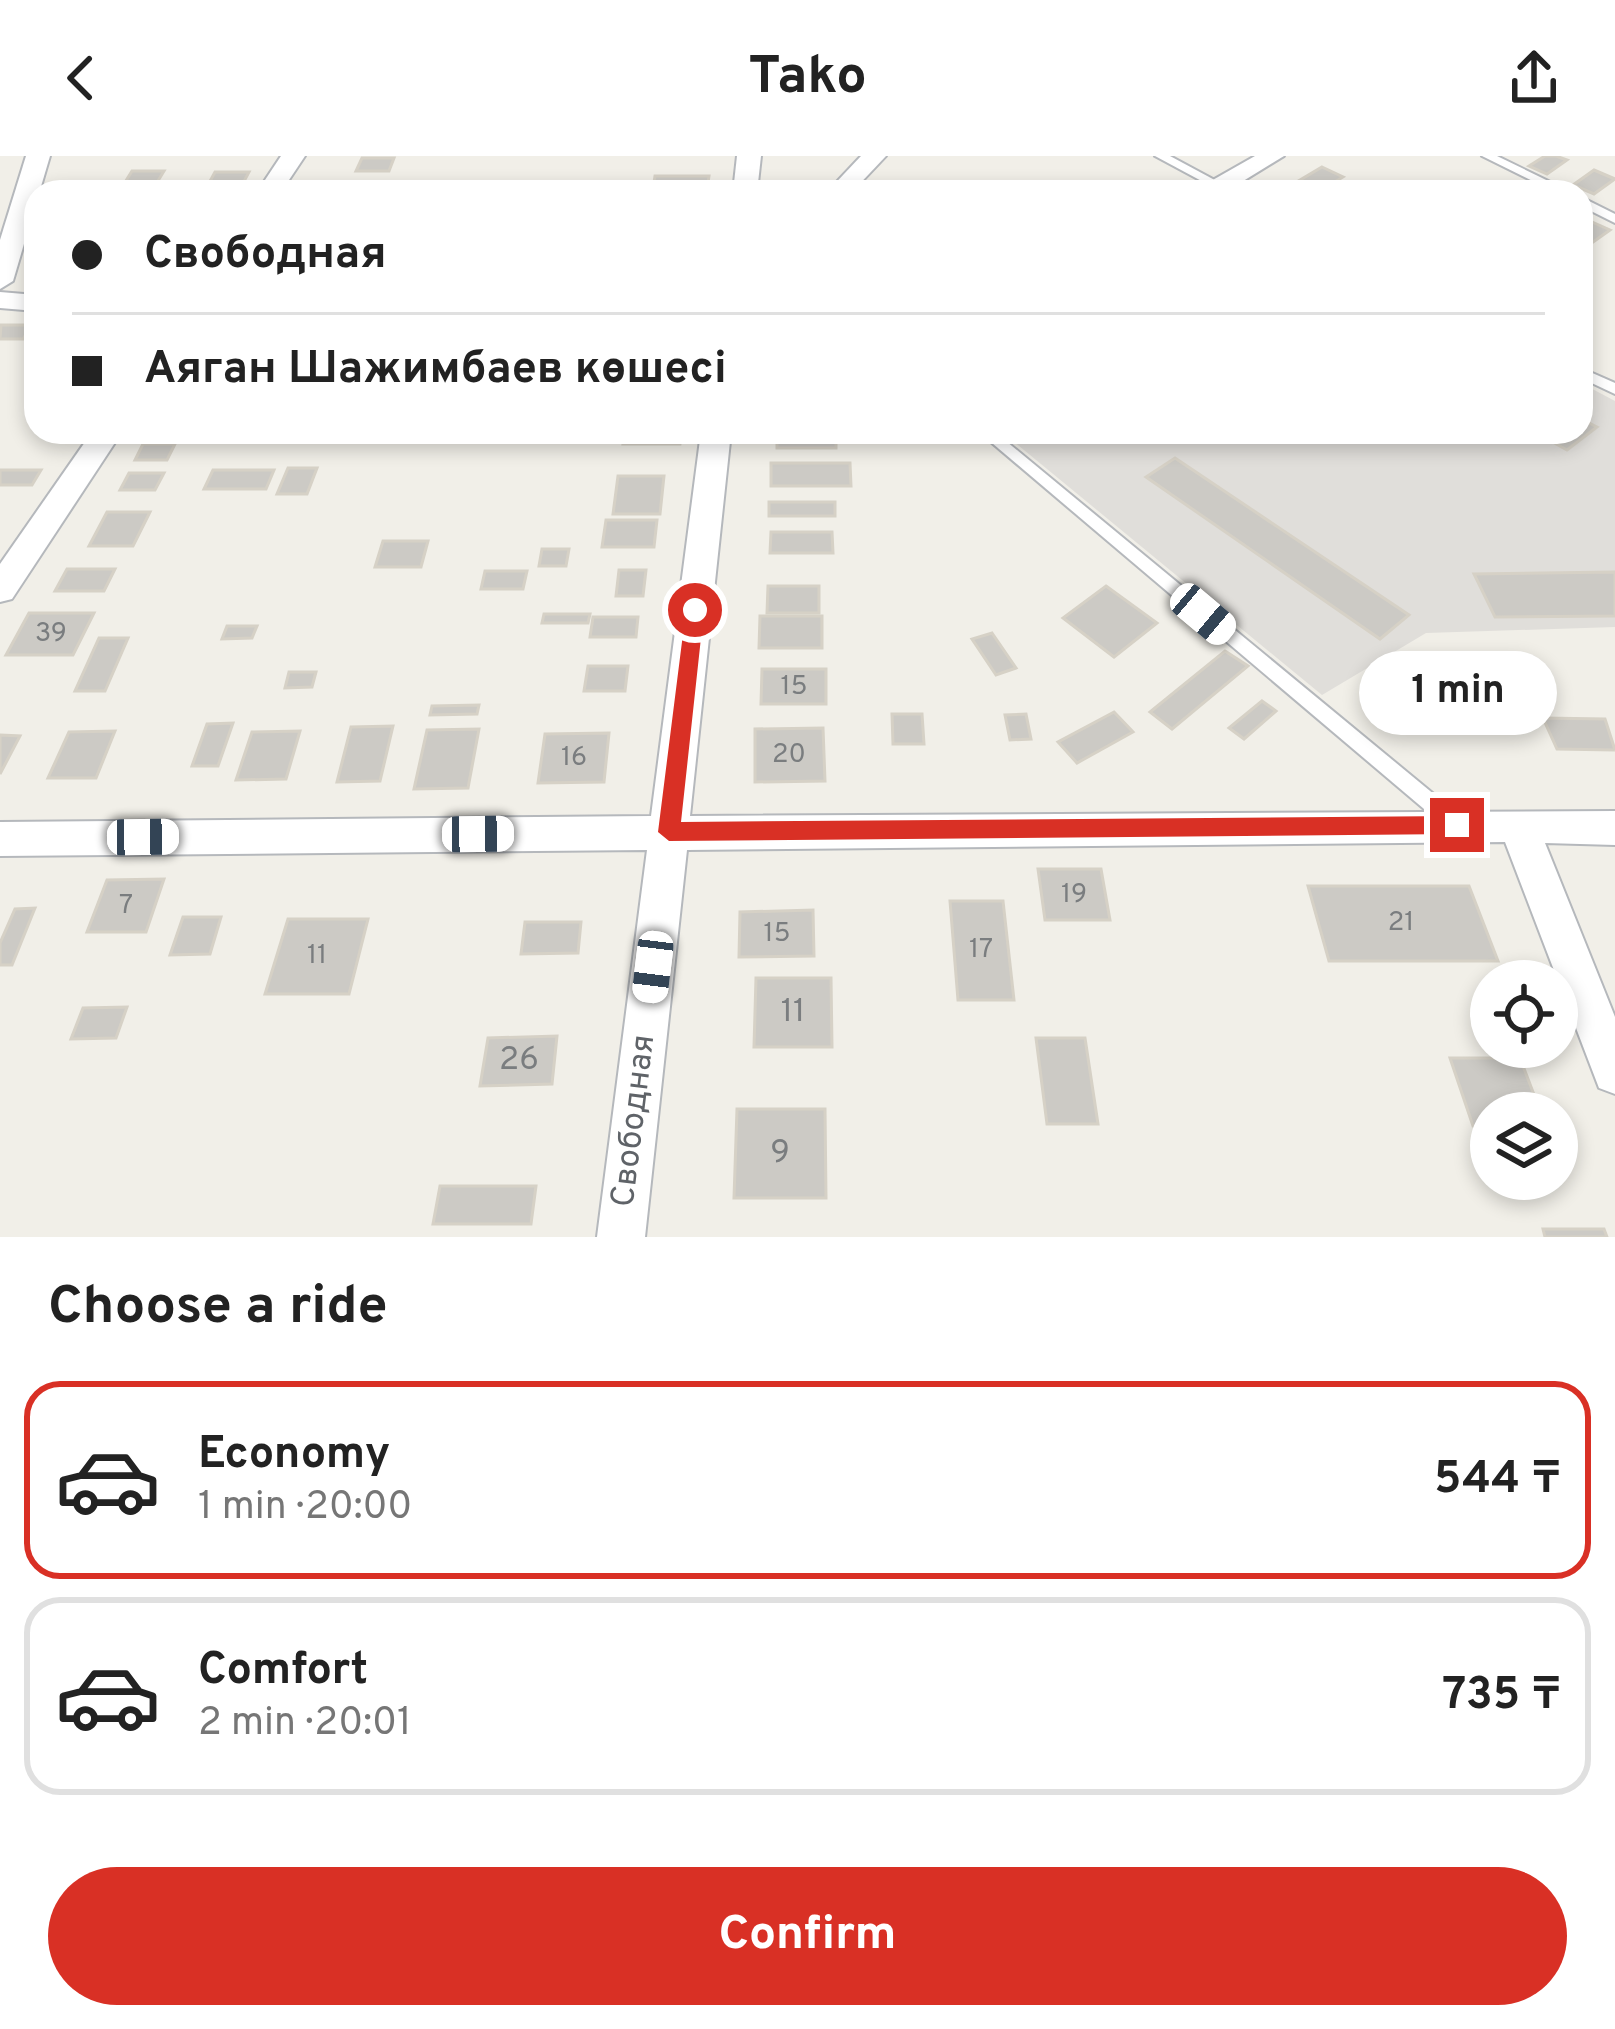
<!DOCTYPE html>
<meta charset="utf-8">
<style>
body{margin:0;font-family:Overpass,sans-serif;background:#f2f2f2;color:#222;height:100vh;display:flex;flex-direction:column;font-size:45px;white-space:nowrap}
*{box-sizing:border-box;margin:0}
p{font-size:39px;color:#767676}
.icon{flex:none;width:66px;height:66px;fill:none;stroke:currentColor;stroke-width:2;stroke-linecap:round;stroke-linejoin:round}
.map{position:relative;height:1081px;overflow:hidden}
.sheet{display:flex;flex-direction:column;background:#fff;flex:1}
.sheet>*{flex:none}
.hud{position:absolute;left:24px;top:24px;width:1569px;height:264px;border-radius:36px;box-shadow:0 6px 18px #0003;display:grid;align-content:center;height:264px;padding:0 48px;background:#fff}
.fabs{position:absolute;left:1470px;top:804px;display:grid;gap:24px}
.fabs a{display:grid;place-items:center;width:108px;height:108px;border-radius:50%;background:#fff;box-shadow:0 6px 18px #0003;font-size:60px}
.end{position:absolute;width:54px;height:54px;margin:-27px;border:15px solid #d93025;background:#fff;box-shadow:0 0 0 6px #fff}
.from{border-radius:50%}
.bubble{position:absolute;height:84px;border-radius:42px;background:#fff;box-shadow:0 6px 18px #0003;font-size:39px;font-weight:700;line-height:84px;text-align:center}
.car{position:absolute;width:36px;height:72px;margin:-36px -18px;border-radius:15px;box-shadow:0 0 9px 3px #0007;background:linear-gradient(#fff 24%,#345 0 40%,#fff 0 76%,#345 0 86%,#fff 0)}
.hud b{display:flex;align-items:center;gap:42px;height:114px;font-size:45px}
.hud b+b{border-top:3px solid #e0e0e0}
.hud i{width:30px;height:30px;background:#222}
ul{padding:0;list-style:none}
li{display:flex;align-items:center;gap:36px;height:198px;margin:0 24px 18px;padding:0 24px;border:6px solid #e0e0e0;border-radius:36px}
li div{flex:1}
li b{display:block;font-size:45px}
li em{font-style:normal;font-weight:700}
li.current{border-color:#d93025}
li>.icon{width:108px;height:108px;stroke-width:1.5}
h2{padding:0 48px;font-size:54px;line-height:144px}
.primary-button{display:flex;gap:24px;margin-top:auto;padding:24px 48px}
.primary-button a{flex:1;height:138px;border-radius:72px;background:#d93025;color:#fff;font-size:48px;font-weight:700;line-height:138px;text-align:center}
header{display:flex;justify-content:space-between;align-items:center;height:156px;padding:0 48px;background:#fff;font-size:54px;font-weight:700}
.map>svg:first-child{display:block}
.industrial{fill:#e0deda}
.building{fill:#cccac5;stroke:#d6d1c6;stroke-width:3}
.lines{fill:none;stroke-linecap:round;stroke-linejoin:round}
.service-casing{stroke:#b5b8bc;stroke-width:4}
.minor-casing{stroke:#b5b8bc;stroke-width:4}
.service{fill:#fff;fill-rule:evenodd}
.minor{fill:#fff;fill-rule:evenodd}
.route{fill:#d93025}
.labels{text-anchor:middle;dominant-baseline:central;stroke-width:10;stroke-linejoin:round;paint-order:stroke}
.number-label{font-size:27px;fill:#7a7d7f}
.near-number-label{font-size:33px;fill:#7a7d7f}
.street-label{font-size:33px;fill:#5f6368;stroke:#fff}
</style>
<header><svg class="icon" aria-label="back" viewBox="0 0 24 24"><path d="M15 5l-7 7 7 7"/></svg>Tako<svg class="icon" aria-label="share" viewBox="0 0 24 24"><path d="M12 15V3M7 8l5-5 5 5M5 13v7h14v-7"/></svg></header>
<div class="map">
<svg width="1615" height="1081" viewBox="0 0 1615 1081">
<rect width="100%" height="100%" fill="#f1efe8"/>
<polygon class="industrial" points="1581,227 1615,245 1615,471 1426,477 1322,539 1002,276 1581,276"/>
<g class="building">
<polygon points="1545,0 1556,0 1567,4 1547,18 1529,10"/>
<polygon points="362,2 394,2 389,15 356,15"/>
<polygon points="1322,11 1343,21 1318,36 1285,33"/>
<polygon points="1594,14 1615,23 1594,38 1573,29"/>
<polygon points="132,15 164,15 156,28 124,28"/>
<polygon points="215,16 249,16 242,29 208,29"/>
<polygon points="655,20 709,20 707,33 653,33"/>
<polygon points="297,31 375,31 373,36 295,36"/>
<polygon points="1581,61 1610,74 1593,86 1581,81"/>
<polygon points="32,169 23,183 0,183 1,169"/>
<polygon points="1581,263 1597,271 1567,294 1535,276 1581,276"/>
<polygon points="625,276 682,276 680,288 623,288"/>
<rect x="777" y="276" width="59" height="16"/>
<polygon points="143,288 175,288 167,304 135,304"/>
<polygon points="1175,302 1409,459 1380,483 1146,321"/>
<polygon points="771,307 850,307 851,330 771,330"/>
<polygon points="288,312 317,312 307,338 277,338"/>
<polygon points="0,314 41,314 32,329 0,329"/>
<polygon points="213,314 274,314 266,333 204,333"/>
<polygon points="129,317 164,317 155,334 120,334"/>
<polygon points="618,320 664,320 660,358 613,358"/>
<rect x="769" y="346" width="66" height="14"/>
<polygon points="107,356 150,356 133,390 89,390"/>
<polygon points="606,364 657,364 654,391 602,391"/>
<polygon points="771,376 832,376 833,397 770,397"/>
<polygon points="383,385 428,385 421,411 375,411"/>
<polygon points="542,393 569,393 566,410 539,410"/>
<polygon points="67,413 115,413 104,435 55,435"/>
<polygon points="619,414 646,414 643,440 616,440"/>
<polygon points="485,415 527,415 523,433 481,433"/>
<polygon points="1615,416 1615,460 1495,461 1474,418"/>
<polygon points="768,430 819,430 819,457 767,457"/>
<polygon points="1106,430 1157,467 1114,501 1063,462"/>
<polygon points="29,457 94,457 73,499 6,499"/>
<polygon points="544,458 590,458 588,467 542,467"/>
<polygon points="760,460 822,460 822,492 759,492"/>
<polygon points="593,461 638,461 636,481 590,481"/>
<polygon points="227,470 257,470 252,482 222,483"/>
<polygon points="992,477 1016,512 996,519 972,483"/>
<polygon points="99,482 128,482 105,535 75,535"/>
<polygon points="1225,495 1248,510 1172,573 1150,556"/>
<polygon points="588,510 628,510 625,535 584,535"/>
<polygon points="762,513 826,513 826,548 761,548"/>
<polygon points="289,516 316,516 312,531 285,532"/>
<polygon points="1262,545 1276,555 1244,583 1229,572"/>
<polygon points="479,549 477,558 430,559 432,550"/>
<polygon points="1114,556 1133,576 1077,607 1058,586"/>
<polygon points="892,558 922,558 924,588 893,588"/>
<polygon points="1026,558 1031,583 1010,584 1005,559"/>
<polygon points="1543,562 1605,563 1615,594 1557,593"/>
<polygon points="233,567 218,610 192,610 207,568"/>
<polygon points="393,570 380,625 337,626 351,571"/>
<polygon points="823,572 825,625 755,626 755,573"/>
<polygon points="479,573 468,632 414,633 427,574"/>
<polygon points="115,575 96,622 48,622 69,576"/>
<polygon points="300,575 286,623 236,624 252,576"/>
<polygon points="609,577 604,626 538,627 545,578"/>
<polygon points="0,579 20,580 0,618"/>
<polygon points="1038,713 1101,713 1110,764 1045,764"/>
<polygon points="164,723 146,776 87,776 107,724"/>
<polygon points="1308,730 1469,730 1498,805 1329,805"/>
<polygon points="950,745 1003,745 1014,844 958,844"/>
<polygon points="35,752 12,809 0,809 0,787 15,753"/>
<polygon points="813,754 814,800 739,801 740,756"/>
<polygon points="183,761 221,761 210,798 170,799"/>
<polygon points="288,763 368,763 349,838 265,838"/>
<polygon points="525,766 581,766 578,797 521,798"/>
<polygon points="756,822 831,822 832,891 754,891"/>
<polygon points="127,851 116,882 71,883 83,852"/>
<polygon points="557,880 552,928 480,930 488,882"/>
<polygon points="1036,882 1085,882 1098,968 1047,968"/>
<polygon points="1450,902 1520,902 1541,957 1491,957 1491,970 1473,970"/>
<polygon points="737,953 825,953 826,1042 734,1042"/>
<polygon points="440,1030 536,1030 531,1068 433,1068"/>
<polygon points="1543,1073 1604,1073 1607,1081 1545,1081"/>
</g>
<g class="lines">
<defs>
<g id="service">
<polygon points="1155,0 1170,0 1237,36 1222,36"/>
<polygon points="1482,0 1497,0 1571,36 1555,36"/>
<polygon points="1581,41 1615,58 1615,67 1581,50"/>
<polygon points="1581,212 1615,227 1615,238 1581,222"/>
<polygon points="979,276 995,276 1464,663 1467,669 1464,675 1457,677 1450,675"/>
</g>
<g id="minor">
<polygon points="26,0 50,0 13,125 0,133 0,84"/>
<polygon points="281,0 305,0 281,36 257,36"/>
<polygon points="737,0 761,0 757,36 733,36"/>
<polygon points="861,0 886,0 852,36 827,36"/>
<polygon points="1255,0 1284,0 1227,35 1211,35 1211,25"/>
<polygon points="0,136 36,139 36,155 0,152"/>
<polygon points="92,276 122,276 12,443 0,446 0,408"/>
<polygon points="701,276 731,276 690,660 1615,655 1615,689 1545,687 1615,861 1615,938 1599,932 1505,686 687,694 645,1081 597,1081 647,694 0,700 0,666 651,660"/>
</g>
</defs>
<use href="#service" class="service-casing"/>
<use href="#minor" class="minor-casing"/>
<use href="#service" class="service"/>
<use href="#minor" class="minor"/>
</g>
<polygon class="route" points="695,447 704,454 681,666 1457,660 1468,669 1457,678 669,685 658,676 686,454"/>
<g class="labels">
<g class="number-label">
<text x="51" y="478">39</text>
<text x="794" y="531">15</text>
<text x="789" y="599">20</text>
<text x="574" y="602">16</text>
<text x="1074" y="739">19</text>
<text x="126" y="750">7</text>
<text x="1401" y="767">21</text>
<text x="777" y="778">15</text>
<text x="981" y="794">17</text>
<text x="317" y="800">11</text>
</g>
<g class="near-number-label">
<text x="793" y="857">11</text>
<text x="519" y="905">26</text>
<text x="780" y="998">9</text>
</g>
<g class="street-label">
<text transform="translate(635 965) rotate(-83)">Свободная</text>
</g>
</g>
</svg>
<div class="fabs">
<a><svg class="icon" aria-label="locate" viewBox="0 0 24 24"><circle cx="12" cy="12" r="6"/><path d="M12 2v4M12 18v4M2 12h4M18 12h4"/></svg></a>
<a><svg class="icon" aria-label="layers" viewBox="0 0 24 24"><path d="M12 4l9 5-9 5-9-5zM3 14l9 5 9-5"/></svg></a>
</div>
<i class="end from" style="left:695px;top:454px"></i>
<i class="end" style="left:1457px;top:669px"></i>
<div class="bubble" style="left:1359px;top:495px;width:198px">1 min</div>
<i class="car" style="left:1203px;top:458px;rotate:130deg"></i>
<i class="car" style="left:478px;top:678px;rotate:89deg"></i>
<i class="car" style="left:143px;top:681px;rotate:89deg"></i>
<i class="car" style="left:653px;top:811px;rotate:187deg"></i>
<div class="hud">
<b><i class="from"></i>Свободная</b>
<b><i></i>Аяган Шажимбаев көшесі</b>
</div>
</div>
<section class="sheet">
<h2>Choose a ride</h2>
<ul>
<li class="current"><svg class="icon" aria-label="car" viewBox="0 0 24 24"><path d="M5 17H2v-5l4-1 3-4h7l3 4 3 1v5h-3M9 17h6M6 11h13"/><circle cx="7" cy="17" r="2"/><circle cx="17" cy="17" r="2"/></svg><div><b>Economy</b><p>1 min · 20:00</p></div><em>544 ₸</em></li>
<li><svg class="icon" aria-label="car" viewBox="0 0 24 24"><path d="M5 17H2v-5l4-1 3-4h7l3 4 3 1v5h-3M9 17h6M6 11h13"/><circle cx="7" cy="17" r="2"/><circle cx="17" cy="17" r="2"/></svg><div><b>Comfort</b><p>2 min · 20:01</p></div><em>735 ₸</em></li>
</ul>
<div class="primary-button"><a>Confirm</a></div>
</section>
